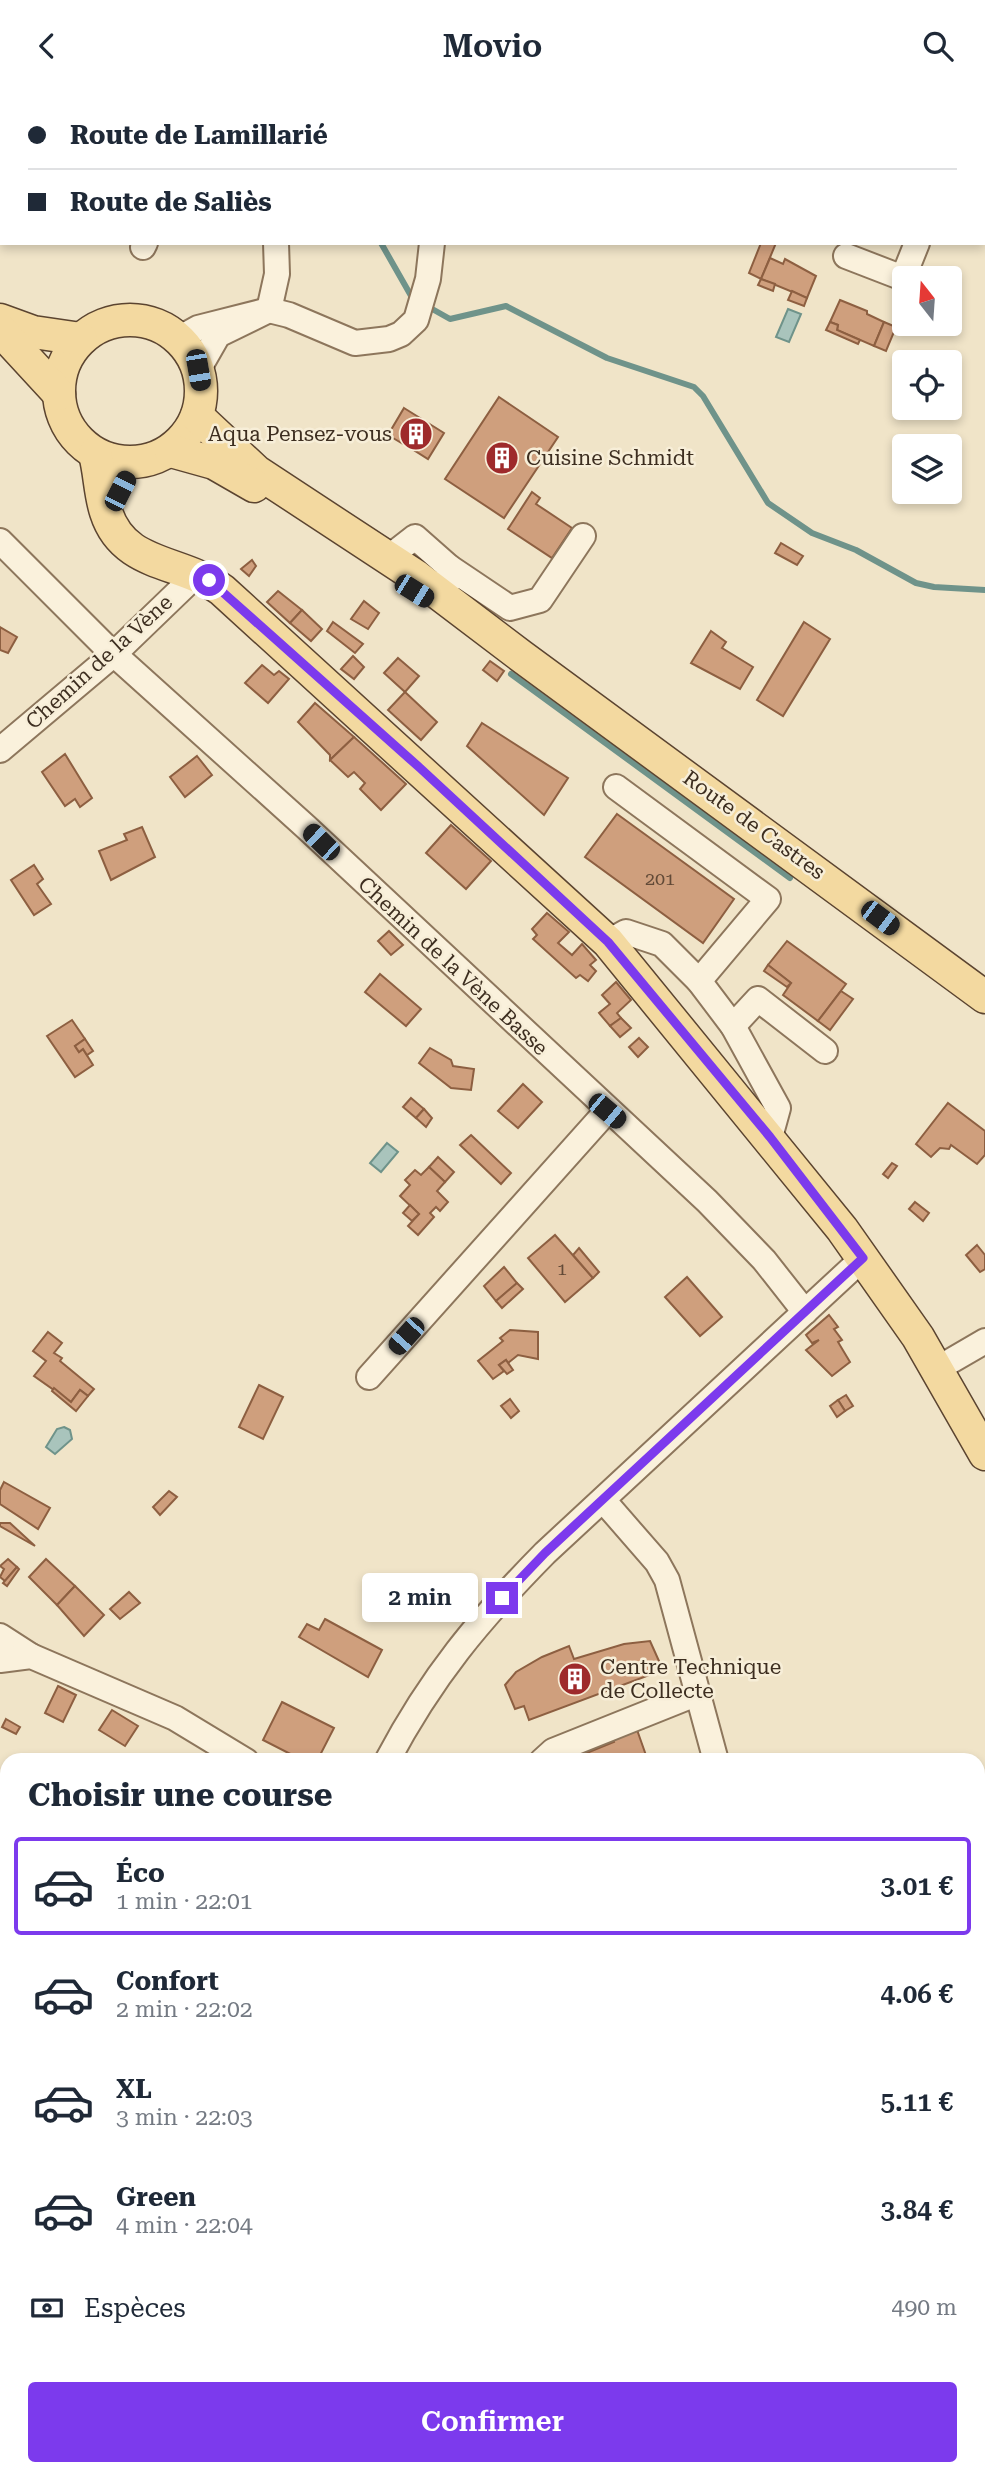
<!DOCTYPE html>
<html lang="fr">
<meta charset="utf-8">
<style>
body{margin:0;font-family:"Roboto Serif",serif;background:#f2f2f3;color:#1f2937;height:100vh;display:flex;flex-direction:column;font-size:26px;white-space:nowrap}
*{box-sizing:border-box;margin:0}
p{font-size:23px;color:#747a83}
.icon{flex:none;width:38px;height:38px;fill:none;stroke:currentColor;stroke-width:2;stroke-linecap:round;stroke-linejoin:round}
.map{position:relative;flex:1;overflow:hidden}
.sheet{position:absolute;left:0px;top:1662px;width:985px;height:723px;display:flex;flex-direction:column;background:#fff;border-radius:21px 21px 0 0;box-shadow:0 4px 10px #0003}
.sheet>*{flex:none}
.banner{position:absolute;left:0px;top:0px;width:985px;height:154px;box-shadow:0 4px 10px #0003;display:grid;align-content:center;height:154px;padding:0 28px;background:#fff}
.needle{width:46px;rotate:343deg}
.tools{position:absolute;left:892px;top:175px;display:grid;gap:14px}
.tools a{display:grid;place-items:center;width:70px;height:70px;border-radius:7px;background:#fff;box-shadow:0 4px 10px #0003;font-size:35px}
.end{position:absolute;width:32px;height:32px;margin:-16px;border:9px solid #7c3aed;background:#fff;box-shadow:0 0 0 4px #fff}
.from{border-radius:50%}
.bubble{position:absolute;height:49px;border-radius:7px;background:#fff;box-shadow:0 4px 10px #0003;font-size:23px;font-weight:600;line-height:49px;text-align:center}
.car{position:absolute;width:21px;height:42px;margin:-21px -10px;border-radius:9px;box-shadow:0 0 5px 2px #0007;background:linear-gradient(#222 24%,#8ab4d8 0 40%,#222 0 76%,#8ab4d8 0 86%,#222 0)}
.banner b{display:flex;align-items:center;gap:24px;height:66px;font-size:26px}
.banner b+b{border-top:2px solid #e0e1e3}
.banner i{width:18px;height:18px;background:#1f2937}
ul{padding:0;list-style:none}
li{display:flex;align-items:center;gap:21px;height:98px;margin:0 14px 10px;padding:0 14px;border:4px solid transparent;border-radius:7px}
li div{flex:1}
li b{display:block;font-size:26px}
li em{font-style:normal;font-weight:600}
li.active{border-color:#7c3aed}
li>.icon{width:63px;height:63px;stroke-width:1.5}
h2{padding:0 28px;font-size:32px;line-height:84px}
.pay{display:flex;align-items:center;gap:18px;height:77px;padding:0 28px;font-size:26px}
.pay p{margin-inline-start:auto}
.cta{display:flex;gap:14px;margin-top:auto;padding:14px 28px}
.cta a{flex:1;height:80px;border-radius:7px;background:#7c3aed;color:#fff;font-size:28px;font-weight:600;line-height:80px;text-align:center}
header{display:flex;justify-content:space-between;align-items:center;height:91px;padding:0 28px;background:#fff;font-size:32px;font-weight:600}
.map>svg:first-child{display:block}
.water{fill:#a9c4bc;stroke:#6f938a;stroke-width:2}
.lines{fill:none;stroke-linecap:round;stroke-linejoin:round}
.stream{stroke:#6f938a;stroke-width:6}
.building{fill:#cf9f7d;stroke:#8d5f41;stroke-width:2}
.minor-casing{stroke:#8d765c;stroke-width:28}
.major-casing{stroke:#5b4430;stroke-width:35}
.minor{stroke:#faf1dc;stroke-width:24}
.major{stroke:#f3d9a0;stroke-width:32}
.route{stroke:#7c3aed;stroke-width:9}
.labels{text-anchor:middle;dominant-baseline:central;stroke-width:5;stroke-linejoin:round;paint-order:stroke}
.number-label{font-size:18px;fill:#624a37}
.poi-label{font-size:21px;fill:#3d2e20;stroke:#f7eed8;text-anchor:start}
.street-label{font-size:21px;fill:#3d2e20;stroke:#f7eed8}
</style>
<header><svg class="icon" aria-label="back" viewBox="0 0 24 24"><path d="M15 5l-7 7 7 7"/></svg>Movio<svg class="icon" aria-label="search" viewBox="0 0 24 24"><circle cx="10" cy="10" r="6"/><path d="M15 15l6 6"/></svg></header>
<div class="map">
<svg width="985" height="2385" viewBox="0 0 985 2385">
<rect width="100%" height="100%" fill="#f0e4c8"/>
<g class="water">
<polygon points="788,218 801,223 789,251 776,246"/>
<polygon points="387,1052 398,1061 381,1081 370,1072"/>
<polygon points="64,1336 70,1339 72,1348 55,1363 46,1356 57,1338"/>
</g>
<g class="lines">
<g class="stream">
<polyline points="299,0 300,2"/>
<polyline points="381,152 414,210"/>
<polyline points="434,219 450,228 506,215 607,267 694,296 703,305 768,412 812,442 856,459 916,492 934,496 985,499"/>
<polyline points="511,583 790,787"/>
</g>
</g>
<g class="building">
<polygon points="0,0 124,0 126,2 2,2 2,103"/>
<polygon points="836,0 883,0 835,2"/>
<polygon points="761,152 776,152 761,188 749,182"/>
<polygon points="770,167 783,173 785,168 816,185 807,207 761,188"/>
<polygon points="761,188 775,193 773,200 758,194"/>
<polygon points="792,200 807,207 804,215 788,209"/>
<polygon points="840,209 867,220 867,223 884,231 874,255 837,239 838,234 830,231"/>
<polygon points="830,231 838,234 837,239 860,249 858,253 826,239"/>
<polygon points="884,231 896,236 886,260 874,255"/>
<polygon points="499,306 558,346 504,427 445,388"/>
<polygon points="404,317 444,342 428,368 409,356 411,351 406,348 403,353 388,344"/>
<polygon points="532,401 540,407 536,413 572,437 552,467 508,438"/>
<polygon points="781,452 803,465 797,474 775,462"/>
<polygon points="252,469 256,475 249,485 241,478"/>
<polygon points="278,500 302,519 290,532 267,511"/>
<polygon points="364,510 379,522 368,538 351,528"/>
<polygon points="302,519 322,538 311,550 290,532"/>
<polygon points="333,531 363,553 355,562 327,540"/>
<polygon points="804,531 830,548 783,625 757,609"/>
<polygon points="0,536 17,546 8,562 0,559"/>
<polygon points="711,540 726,551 722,557 753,576 740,598 691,572"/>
<polygon points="353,565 364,576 354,588 341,578"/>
<polygon points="398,567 419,585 405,601 384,582"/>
<polygon points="490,570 504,580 497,590 483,579"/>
<polygon points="262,574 274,584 279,580 289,588 268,612 245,592"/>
<polygon points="405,601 437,631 421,649 388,619"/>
<polygon points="315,612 354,646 330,669 330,664 298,631"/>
<polygon points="482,632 568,687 544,724 467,655"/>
<polygon points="354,646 406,693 381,719 360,698 365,692 354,681 348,686 330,669"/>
<polygon points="65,663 92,707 80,716 75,708 65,715 42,681"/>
<polygon points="197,665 212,684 185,706 170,686"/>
<polygon points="617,723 734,808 703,852 585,766"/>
<polygon points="451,734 491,770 466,798 426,762"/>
<polygon points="142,736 155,766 111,789 99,760 127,749 124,743"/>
<polygon points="34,774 43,788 37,793 51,813 34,824 11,789"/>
<polygon points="547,822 569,841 558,852 572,864 582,853 596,869 590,874 596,880 588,890 580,884 576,887 533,848 537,844 532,838"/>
<polygon points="389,840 403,854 391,864 378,850"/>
<polygon points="787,850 846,893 818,930 783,904 791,892 768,874"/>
<polygon points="768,874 791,892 787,896 764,880"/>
<polygon points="380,883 421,918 406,935 365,901"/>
<polygon points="616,891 631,909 617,922 621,927 610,935 599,922 610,913 602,904"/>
<polygon points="841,900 853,908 830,939 818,930"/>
<polygon points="621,927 631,937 620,946 610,935"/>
<polygon points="72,929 85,948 75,955 79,961 83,958 93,974 75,986 47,945"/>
<polygon points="639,947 648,956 638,966 629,956"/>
<polygon points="85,948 93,960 87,964 83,958 79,961 75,955"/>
<polygon points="430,957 451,969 453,975 474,978 471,999 451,997 419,972"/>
<polygon points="523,993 542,1011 518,1037 498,1020"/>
<polygon points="411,1007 424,1018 416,1027 403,1016"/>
<polygon points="948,1012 985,1040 985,1064 977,1073 951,1054 949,1058 940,1057 931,1066 916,1053"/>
<polygon points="424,1018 432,1027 426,1036 416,1027"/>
<polygon points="471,1044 511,1082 501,1093 460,1054"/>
<polygon points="438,1066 454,1081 445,1091 429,1076"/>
<polygon points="892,1072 897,1075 888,1087 883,1083"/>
<polygon points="429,1076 445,1091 437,1100 448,1111 440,1120 436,1116 430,1122 434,1126 418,1144 408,1135 419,1123 400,1105 410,1094 405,1089 415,1079 421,1084"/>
<polygon points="915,1111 929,1122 923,1130 909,1118"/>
<polygon points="410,1114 419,1123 412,1130 403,1122"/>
<polygon points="555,1144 593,1187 565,1211 528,1167"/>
<polygon points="977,1154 985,1164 985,1178 980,1181 966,1164"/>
<polygon points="579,1157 599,1181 593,1187 573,1164"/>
<polygon points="504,1176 517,1192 496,1210 484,1195"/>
<polygon points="687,1186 722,1226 700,1245 665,1206"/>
<polygon points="517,1192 523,1198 502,1217 496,1210"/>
<polygon points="829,1224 838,1236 834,1238 842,1249 838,1251 850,1271 832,1285 806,1259 819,1249 812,1252 806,1244"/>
<polygon points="510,1239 538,1241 538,1268 518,1264 508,1272 506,1269 499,1274 504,1280 493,1288 478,1270 503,1250 500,1247"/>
<polygon points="48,1241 62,1252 54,1262 62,1267 60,1270 94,1298 88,1305 80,1299 71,1311 34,1285 46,1270 33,1260"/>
<polygon points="506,1269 513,1279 507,1283 499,1274"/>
<polygon points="259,1294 283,1306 263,1348 239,1336"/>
<polygon points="54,1297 71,1311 80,1299 88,1305 76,1320 52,1300"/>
<polygon points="846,1304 853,1315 845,1320 838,1309"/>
<polygon points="510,1308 519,1320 511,1327 501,1315"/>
<polygon points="838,1309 845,1320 837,1326 830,1315"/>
<polygon points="4,1391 50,1417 38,1438 0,1413 0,1399"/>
<polygon points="169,1400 177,1406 160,1424 153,1416"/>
<polygon points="0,1432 10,1432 35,1455 0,1435"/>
<polygon points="8,1468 17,1476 5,1490 0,1486 4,1478 0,1475"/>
<polygon points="46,1468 75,1495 57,1514 29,1486"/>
<polygon points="17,1476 19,1478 7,1495 3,1492"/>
<polygon points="75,1495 104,1524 84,1545 57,1514"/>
<polygon points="129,1501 140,1512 120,1528 110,1518"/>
<polygon points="325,1528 382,1559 368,1586 299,1546 307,1533 319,1539"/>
<polygon points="650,1550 663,1579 529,1629 524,1615 515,1618 505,1594 516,1581 542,1566 569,1555 574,1568 624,1553"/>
<polygon points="58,1595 76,1604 63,1631 45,1622"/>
<polygon points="282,1611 334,1637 317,1670 304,1670 263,1649"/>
<polygon points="112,1619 138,1635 125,1655 99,1639"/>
<polygon points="6,1628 20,1636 16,1643 2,1636"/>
<polygon points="636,1636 648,1670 586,1670 589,1661 614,1651 612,1645"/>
<polygon points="589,1661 586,1670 566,1670"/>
<polygon points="7,1709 7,1732 0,1727 0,1719"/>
</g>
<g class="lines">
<defs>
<g id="minor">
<polyline points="146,0 149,2"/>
<polyline points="418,2 419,0"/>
<polyline points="980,2 980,0"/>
<polyline points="143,156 145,152"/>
<polyline points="846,165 903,187 917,152"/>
<polyline points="180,247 198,237 269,219 289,224 355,252 389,248 401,243 416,229 428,188 432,152"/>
<polyline points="198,279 218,244 269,219 277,183 276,152"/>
<polyline points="0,450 106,556 306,736 707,1110 764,1169 805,1221"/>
<polyline points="388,467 415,446 449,476 449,490"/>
<polyline points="449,476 510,517 540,509 583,445"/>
<polyline points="0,659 114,563 197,483"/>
<polyline points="616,696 768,808 699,890"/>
<polyline points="608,851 626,841 662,853 699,890 733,935 778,1017 770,1046"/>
<polyline points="733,935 758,908 825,960"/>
<polyline points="937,1278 985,1250"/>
<polyline points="369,1286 607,1020"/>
<polyline points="603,1409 657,1471 667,1489 716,1670"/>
<polyline points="0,1545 31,1565"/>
<polyline points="0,1569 31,1565 175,1627 246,1670"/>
<path d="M 387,1670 C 432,1585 478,1530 545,1462 L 863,1167"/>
<polyline points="542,1670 553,1660 698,1602"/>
<polyline points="118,2385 125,2378"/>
</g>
<g id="major">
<circle cx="130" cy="300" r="71"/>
<polyline points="0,229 33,241 81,248"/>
<polyline points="0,239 59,303"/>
<polyline points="197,325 257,381 417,486 521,565 985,906"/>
<polyline points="171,360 214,372 254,395"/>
<path d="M 95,363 C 100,382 100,403 106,421 C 124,477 180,468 222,499 L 608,851 L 842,1138 L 918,1246 L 985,1363"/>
</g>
</defs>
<use href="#minor" class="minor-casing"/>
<use href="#major" class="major-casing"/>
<use href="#minor" class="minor"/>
<use href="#major" class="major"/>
</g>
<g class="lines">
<polyline class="route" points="209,489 420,677 608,851 770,1046 863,1167 545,1462 502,1507"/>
</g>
<defs>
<symbol id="building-disc" viewBox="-11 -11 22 22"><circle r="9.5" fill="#9e2a2b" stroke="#f7eed8"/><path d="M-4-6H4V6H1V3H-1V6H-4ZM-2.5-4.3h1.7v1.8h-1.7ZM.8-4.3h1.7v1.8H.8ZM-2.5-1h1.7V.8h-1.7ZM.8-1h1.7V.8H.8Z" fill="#fff"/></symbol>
</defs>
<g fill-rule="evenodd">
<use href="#building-disc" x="397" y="324" width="38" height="38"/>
<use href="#building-disc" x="483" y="348" width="38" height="38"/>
<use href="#building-disc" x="556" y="1569" width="38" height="38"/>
</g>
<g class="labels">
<g class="number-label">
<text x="660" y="787">201</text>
<text x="562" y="1177">1</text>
</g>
<g class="poi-label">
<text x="392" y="343" text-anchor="end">Aqua Pensez-vous</text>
<text x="526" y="367">Cuisine Schmidt</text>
<text x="600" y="1576">Centre Technique<tspan x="600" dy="24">de Collecte</tspan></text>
</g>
<g class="street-label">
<text transform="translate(99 571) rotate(-42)">Chemin de la Vène</text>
<text transform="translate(754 734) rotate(36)">Route de Castres</text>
<text transform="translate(453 875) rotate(43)">Chemin de la Vène Basse</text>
</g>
</g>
</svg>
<div class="tools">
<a><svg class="needle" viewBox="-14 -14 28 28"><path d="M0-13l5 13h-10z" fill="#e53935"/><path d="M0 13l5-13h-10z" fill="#747a83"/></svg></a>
<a><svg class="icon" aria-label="locate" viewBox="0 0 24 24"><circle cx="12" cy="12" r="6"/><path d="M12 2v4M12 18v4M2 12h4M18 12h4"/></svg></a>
<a><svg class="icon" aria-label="layers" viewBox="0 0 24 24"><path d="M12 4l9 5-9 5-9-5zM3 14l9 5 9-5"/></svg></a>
</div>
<i class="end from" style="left:209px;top:489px"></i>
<i class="end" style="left:502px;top:1507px"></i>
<div class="bubble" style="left:362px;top:1482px;width:116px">2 min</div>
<i class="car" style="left:198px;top:279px;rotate:170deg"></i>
<i class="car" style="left:120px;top:400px;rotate:27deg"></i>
<i class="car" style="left:414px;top:500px;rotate:122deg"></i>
<i class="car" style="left:321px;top:751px;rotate:314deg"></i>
<i class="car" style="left:880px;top:827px;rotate:127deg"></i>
<i class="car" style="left:607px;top:1020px;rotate:130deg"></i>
<i class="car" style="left:406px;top:1245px;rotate:222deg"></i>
<div class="banner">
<b><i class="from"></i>Route de Lamillarié</b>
<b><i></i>Route de Saliès</b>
</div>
<section class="sheet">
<h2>Choisir une course</h2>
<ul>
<li class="active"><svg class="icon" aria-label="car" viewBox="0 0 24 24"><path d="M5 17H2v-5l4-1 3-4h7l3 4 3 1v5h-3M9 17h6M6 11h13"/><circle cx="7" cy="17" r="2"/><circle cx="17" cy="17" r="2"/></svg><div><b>Éco</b><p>1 min · 22:01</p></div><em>3.01 €</em></li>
<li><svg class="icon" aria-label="car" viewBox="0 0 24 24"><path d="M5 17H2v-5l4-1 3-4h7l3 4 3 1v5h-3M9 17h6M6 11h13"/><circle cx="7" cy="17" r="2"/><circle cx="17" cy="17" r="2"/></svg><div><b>Confort</b><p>2 min · 22:02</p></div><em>4.06 €</em></li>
<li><svg class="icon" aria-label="car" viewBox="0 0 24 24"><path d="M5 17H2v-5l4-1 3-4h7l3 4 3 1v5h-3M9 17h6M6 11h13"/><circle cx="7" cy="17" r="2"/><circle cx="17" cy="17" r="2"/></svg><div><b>XL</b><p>3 min · 22:03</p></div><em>5.11 €</em></li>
<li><svg class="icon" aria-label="car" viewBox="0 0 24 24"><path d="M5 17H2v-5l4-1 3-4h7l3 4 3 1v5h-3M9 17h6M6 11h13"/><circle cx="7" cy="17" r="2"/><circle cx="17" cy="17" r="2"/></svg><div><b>Green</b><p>4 min · 22:04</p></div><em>3.84 €</em></li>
</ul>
<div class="pay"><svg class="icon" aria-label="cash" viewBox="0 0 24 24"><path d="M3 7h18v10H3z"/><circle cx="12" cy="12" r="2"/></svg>Espèces<p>490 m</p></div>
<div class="cta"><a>Confirmer</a></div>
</section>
</div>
